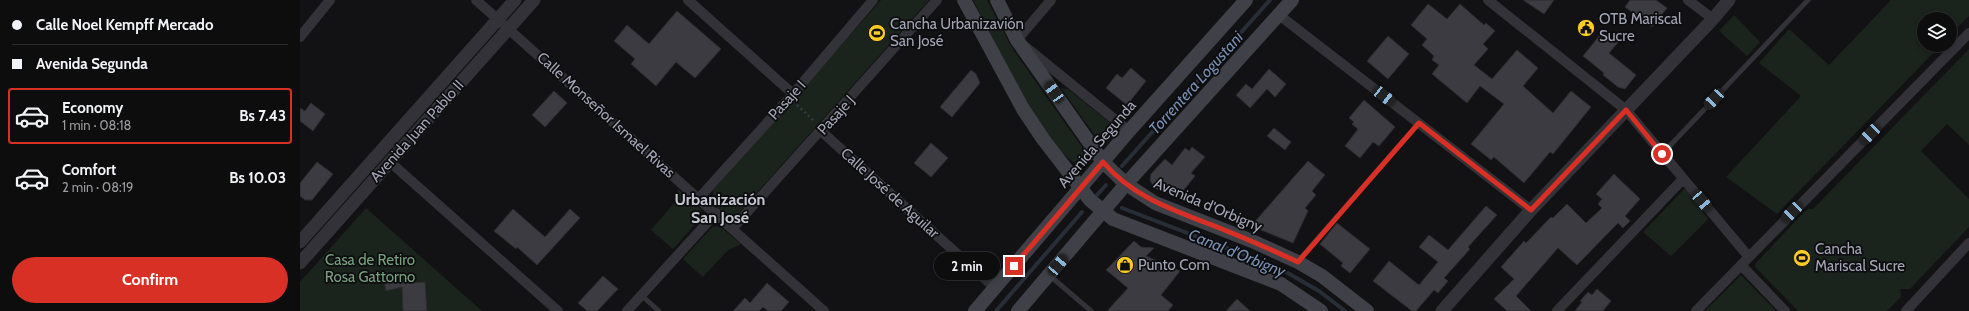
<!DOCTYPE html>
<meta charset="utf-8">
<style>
body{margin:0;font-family:Cabin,sans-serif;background:#1c1b1c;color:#f1f3f6;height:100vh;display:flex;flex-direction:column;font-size:15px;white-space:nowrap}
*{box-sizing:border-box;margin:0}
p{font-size:13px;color:#9b9c9e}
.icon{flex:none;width:22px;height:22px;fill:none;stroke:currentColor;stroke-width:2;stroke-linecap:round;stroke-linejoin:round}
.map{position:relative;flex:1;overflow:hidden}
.details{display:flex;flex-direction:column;background:#0e0d0e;width:300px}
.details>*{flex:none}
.top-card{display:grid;align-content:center;height:88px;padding:0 12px;background:#0e0d0e}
.buttons{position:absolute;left:1617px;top:12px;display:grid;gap:8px}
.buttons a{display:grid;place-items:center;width:40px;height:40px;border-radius:50%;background:#0e0d0e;box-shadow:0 2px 6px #0003,0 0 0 1px #2e2d2e;font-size:20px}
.end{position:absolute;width:18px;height:18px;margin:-9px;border:5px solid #d93025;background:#fff;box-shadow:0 0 0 2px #fff}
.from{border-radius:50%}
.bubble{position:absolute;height:28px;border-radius:14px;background:#0e0d0e;box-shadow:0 2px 6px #0003,0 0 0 1px #2e2d2e;font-size:13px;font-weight:700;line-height:28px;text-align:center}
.car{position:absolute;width:12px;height:24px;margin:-12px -6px;border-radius:5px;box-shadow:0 0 3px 1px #0007;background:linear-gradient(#222 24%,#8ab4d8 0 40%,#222 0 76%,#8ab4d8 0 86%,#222 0)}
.top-card b{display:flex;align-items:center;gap:14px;height:38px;font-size:15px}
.top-card b+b{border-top:1px solid #2e2d2e}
.top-card i{width:10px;height:10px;background:#f1f3f6}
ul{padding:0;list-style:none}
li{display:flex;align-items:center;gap:12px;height:56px;margin:0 8px 6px;padding:0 4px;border:2px solid transparent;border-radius:4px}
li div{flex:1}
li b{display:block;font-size:15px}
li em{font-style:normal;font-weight:700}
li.active{border-color:#d93025}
li>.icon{width:36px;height:36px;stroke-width:1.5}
.cta{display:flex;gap:8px;margin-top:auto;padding:8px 12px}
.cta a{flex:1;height:46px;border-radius:24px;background:#d93025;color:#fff;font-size:16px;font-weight:700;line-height:46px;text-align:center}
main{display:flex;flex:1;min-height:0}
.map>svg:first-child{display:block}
.green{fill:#1b231d}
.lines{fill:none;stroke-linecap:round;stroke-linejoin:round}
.stream{stroke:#272e37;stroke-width:4}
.building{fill:#3c3b41;stroke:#2c2b2f}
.path{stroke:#38393f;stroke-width:2.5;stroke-dasharray:2 3;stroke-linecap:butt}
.service{stroke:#323238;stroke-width:5}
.minor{stroke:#323238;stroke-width:10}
.tertiary{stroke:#323238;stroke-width:13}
.secondary{stroke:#404148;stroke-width:14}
.route{stroke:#d93025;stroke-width:5}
.labels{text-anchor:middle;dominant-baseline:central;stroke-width:3.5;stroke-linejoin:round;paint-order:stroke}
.poi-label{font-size:15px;fill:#a2a5b5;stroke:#0d0c0e;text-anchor:start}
.street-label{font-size:15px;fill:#a2a5b5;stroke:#0d0c0e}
.park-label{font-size:15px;fill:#77a17f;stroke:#0d0c0e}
.water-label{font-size:16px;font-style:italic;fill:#768fb2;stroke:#0d0c0e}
.neighbourhood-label{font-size:16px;font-weight:bold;fill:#c3c5d0;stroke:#0d0c0e}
</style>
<main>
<section class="details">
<div class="top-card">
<b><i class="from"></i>Calle Noel Kempff Mercado</b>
<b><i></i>Avenida Segunda</b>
</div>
<ul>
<li class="active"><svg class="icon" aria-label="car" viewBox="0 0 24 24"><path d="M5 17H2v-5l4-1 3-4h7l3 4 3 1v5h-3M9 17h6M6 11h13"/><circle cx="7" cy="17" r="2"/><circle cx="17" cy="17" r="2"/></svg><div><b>Economy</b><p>1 min · 08:18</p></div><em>Bs 7.43</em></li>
<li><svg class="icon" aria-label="car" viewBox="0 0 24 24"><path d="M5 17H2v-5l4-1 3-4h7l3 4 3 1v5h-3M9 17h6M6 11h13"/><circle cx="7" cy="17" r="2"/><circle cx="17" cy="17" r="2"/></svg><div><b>Comfort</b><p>2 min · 08:19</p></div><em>Bs 10.03</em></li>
</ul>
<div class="cta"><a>Confirm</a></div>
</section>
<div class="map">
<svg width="1669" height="311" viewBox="0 0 1669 311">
<rect width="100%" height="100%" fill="#121113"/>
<g class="green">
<path d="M 581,0 L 629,0 L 438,214 L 433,217 C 420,215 411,203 413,190 Z"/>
<path d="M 673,0 L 687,0 L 712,48 L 787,154 L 788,160 L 783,166 C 750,163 689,31 673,0 Z"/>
<polygon points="1591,0 1669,0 1669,16 1650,35 1650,19 1624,19 1624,45 1641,45 1477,214 1426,177 1501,96 1459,63 1489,29 1529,65"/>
<polygon points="1434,15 1460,42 1447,56 1419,31"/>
<polygon points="1669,49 1669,145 1647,124 1621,151 1669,199 1669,227 1610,289 1600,289 1601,297 1587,311 1498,311 1457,269 1455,266 1457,262 1504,212 1509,209 1513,209"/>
<polygon points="761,88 768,89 819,130 808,142 801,141 796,137"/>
<polygon points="1385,188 1408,219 1371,256 1343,232"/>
<polygon points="378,189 401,209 402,214 400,219 373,249 351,230 375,202"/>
<polygon points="66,208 182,311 0,311 0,282"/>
<polygon points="417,226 423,229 441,244 427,251 403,277 383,259 412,227"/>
<polygon points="1441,275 1476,311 1405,311"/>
</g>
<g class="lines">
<g class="stream">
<polyline points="822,166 970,0"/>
<polyline points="797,195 806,185"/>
<polyline points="822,208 979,268 1019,291 1045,311"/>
<polyline points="696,311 782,212"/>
</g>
</g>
<g class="building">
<polygon points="1223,0 1254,0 1244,14"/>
<polygon points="1330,0 1356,0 1367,8 1352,27 1325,7"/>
<polygon points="1128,4 1147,19 1160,4 1184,25 1186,23 1195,31 1183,44 1188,49 1174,65 1192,79 1217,50 1238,68 1223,86 1253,113 1271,91 1291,107 1253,154 1250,152 1224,183 1194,157 1191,160 1171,144 1204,104 1180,86 1167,103 1132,74 1139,65 1132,60 1134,56 1122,45 1127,39 1111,25"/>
<polygon points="377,11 421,49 395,78 376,62 356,86 331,64 335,59 314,41 327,25 349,44"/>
<polygon points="1305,29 1320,40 1309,53 1336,75 1325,89 1318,87 1303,75 1304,73 1283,56"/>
<polygon points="1088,36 1109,54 1088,79 1067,61"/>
<polygon points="831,68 846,81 827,105 806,88 817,74 822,78"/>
<polygon points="969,69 986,84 975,97 967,89 950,108 936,95 946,84 952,89"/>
<polygon points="671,70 676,74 680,83 652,117 640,107"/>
<polygon points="254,91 267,103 245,127 232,115"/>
<polygon points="1064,100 1095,127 1079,146 1073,142 1060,158 1045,146 1058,129 1052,124 1054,122 1049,118"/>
<polygon points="11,103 25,114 13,131 0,121 0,108 5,111"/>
<polygon points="974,128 991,142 985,150 967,136"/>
<polygon points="631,143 648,158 631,177 614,163"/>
<polygon points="892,147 905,157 891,173 895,176 878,197 854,188 850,180 851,174 865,159 872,165 885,148 889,151"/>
<polygon points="1008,161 1025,175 1012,191 1016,195 1005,208 1008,211 993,243 951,226"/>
<polygon points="17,162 33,174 12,200 5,200 0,196 0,183"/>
<polygon points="1314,174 1340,199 1325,216 1330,221 1323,228 1318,223 1277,265 1258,248 1216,296 1231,311 1207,311 1194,299 1214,279 1201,267 1224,241 1226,243 1251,217 1253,218 1267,204 1286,223 1302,208 1298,204 1302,199 1296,194"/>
<polygon points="1186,206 1197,215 1168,247 1170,249 1144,278 1148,281 1138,293 1134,290 1116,311 1112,311 1073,281 1089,261 1119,285 1138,262 1119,247 1129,235 1148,250"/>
<polygon points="213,209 245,237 270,209 280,218 237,265 217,247 216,249 194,231"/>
<polygon points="1037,223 1070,249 1050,273 1041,266 1043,263 1020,244"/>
<polygon points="834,241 841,247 854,248 846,256 880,271 861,295 873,305 868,311 807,311 828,288 806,270"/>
<polygon points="105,275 108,283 125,282 127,311 103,311 102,287 86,291 84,281"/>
<polygon points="303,276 318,289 297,311 287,311 278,303"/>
<polygon points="467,283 489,302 481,311 468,311 463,307 459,311 433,311 445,298 450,303"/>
<polygon points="1297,289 1311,301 1303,311 1275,311 1282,302 1280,301 1288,292 1292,295"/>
<polygon points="937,299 950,311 926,311"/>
</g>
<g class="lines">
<polyline class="path" points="497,105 515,122"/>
<g class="service">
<polyline points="1362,154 1508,0"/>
<polyline points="998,261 1119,123"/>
<polyline points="749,275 791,311"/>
<polyline points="341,295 359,311"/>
</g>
<g class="minor">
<polyline points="176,0 524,311"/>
<polyline points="388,0 493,94"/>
<polyline points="751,0 717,40 829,131"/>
<polyline points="1188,0 1326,110 1448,256"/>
<polyline points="1388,0 1413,19"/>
<polyline points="979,15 1231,210"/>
<polyline points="0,37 30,0"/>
<polyline points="521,131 695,288"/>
<polyline points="90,162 258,311"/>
<polyline points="399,198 493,94 573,0"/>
<polyline points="433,228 637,0"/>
<polyline points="1441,265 1485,311"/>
<polyline points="327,311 416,213"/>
<polyline points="1257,311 1383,179"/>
<polyline points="1396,311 1669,33"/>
<polyline points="1606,311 1669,243"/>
</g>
<g class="tertiary">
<polyline points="0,242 215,0"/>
<polyline points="0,263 234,0"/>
<polyline points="1142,311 1231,210 1413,19 1429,0"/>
</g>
<g class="secondary">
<polyline points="664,0 723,109 743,139 790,200 813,219 831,226 981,284 1021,311"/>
<polyline points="697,0 717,40 746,81 803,162 826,184 855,203 952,241 998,262 1022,276 1067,311"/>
<polyline points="675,311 829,131 946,0"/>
<polyline points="718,311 826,184 992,0"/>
</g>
</g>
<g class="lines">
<path class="route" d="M 714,266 L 803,162 C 834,199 879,212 922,229 C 947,239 972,250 998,262 L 1119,123 L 1231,210 L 1326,110 L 1362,154"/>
</g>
<defs>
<symbol id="civic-disc" viewBox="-11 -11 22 22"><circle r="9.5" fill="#fccc20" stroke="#0d0c0e"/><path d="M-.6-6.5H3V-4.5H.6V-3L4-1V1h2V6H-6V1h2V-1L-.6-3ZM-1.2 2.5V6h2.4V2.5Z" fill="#111"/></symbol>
<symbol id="stadium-disc" viewBox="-11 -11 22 22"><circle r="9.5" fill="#fccc20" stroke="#0d0c0e"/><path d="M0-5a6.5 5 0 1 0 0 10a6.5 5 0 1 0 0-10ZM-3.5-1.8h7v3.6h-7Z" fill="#111"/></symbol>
<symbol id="shop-disc" viewBox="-11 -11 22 22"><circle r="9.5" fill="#fccc20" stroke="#0d0c0e"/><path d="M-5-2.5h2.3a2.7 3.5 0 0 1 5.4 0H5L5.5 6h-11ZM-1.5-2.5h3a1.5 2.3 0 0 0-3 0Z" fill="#111"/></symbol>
</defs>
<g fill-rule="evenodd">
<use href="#civic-disc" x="1276" y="18" width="20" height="20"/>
<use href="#stadium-disc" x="567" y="23" width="20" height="20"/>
<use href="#stadium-disc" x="1492" y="248" width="20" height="20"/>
<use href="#shop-disc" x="815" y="255" width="20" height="20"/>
</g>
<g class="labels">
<g class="poi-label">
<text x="1299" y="19">OTB Mariscal<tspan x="1299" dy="17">Sucre</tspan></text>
<text x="590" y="24">Cancha Urbanizavión<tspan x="590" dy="17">San José</tspan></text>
<text x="1515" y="249">Cancha<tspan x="1515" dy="17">Mariscal Sucre</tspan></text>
<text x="838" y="265">Punto Com</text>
</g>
<g class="street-label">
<text transform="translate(487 100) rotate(-48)">Pasaje I</text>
<text transform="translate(306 115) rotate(42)">Calle Monseñor Ismael Rivas</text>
<text transform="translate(536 115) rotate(-48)">Pasaje J</text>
<text transform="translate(117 131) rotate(-48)">Avenida Juan Pablo II</text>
<text transform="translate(797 144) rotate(-49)">Avenida Segunda</text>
<text transform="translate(590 193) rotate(42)">Calle José de Aguilar</text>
<text transform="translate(908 205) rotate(23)">Avenida d'Orbigny</text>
</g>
<g class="park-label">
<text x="70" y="260">Casa de Retiro<tspan x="70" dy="17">Rosa Gattorno</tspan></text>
</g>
<g class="water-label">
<text transform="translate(896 83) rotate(-48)">Torrentera Logustani</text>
<text transform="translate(937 253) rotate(22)">Canal d'Orbigny</text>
</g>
<g class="neighbourhood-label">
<text x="420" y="199">Urbanización<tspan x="420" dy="18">San José</tspan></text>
</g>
</g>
</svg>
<div class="buttons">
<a><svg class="icon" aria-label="layers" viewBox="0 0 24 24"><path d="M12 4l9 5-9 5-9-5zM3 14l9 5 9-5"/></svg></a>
</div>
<i class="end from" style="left:1362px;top:154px"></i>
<i class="end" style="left:714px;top:266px"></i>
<div class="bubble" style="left:634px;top:252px;width:66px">2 min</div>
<i class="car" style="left:754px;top:92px;rotate:325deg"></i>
<i class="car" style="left:1084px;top:96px;rotate:128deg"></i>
<i class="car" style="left:1414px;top:99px;rotate:223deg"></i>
<i class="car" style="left:1570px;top:134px;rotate:225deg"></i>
<i class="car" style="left:1402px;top:201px;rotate:140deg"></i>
<i class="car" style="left:1492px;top:212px;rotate:224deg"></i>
<i class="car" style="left:758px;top:265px;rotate:40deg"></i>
</div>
</main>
